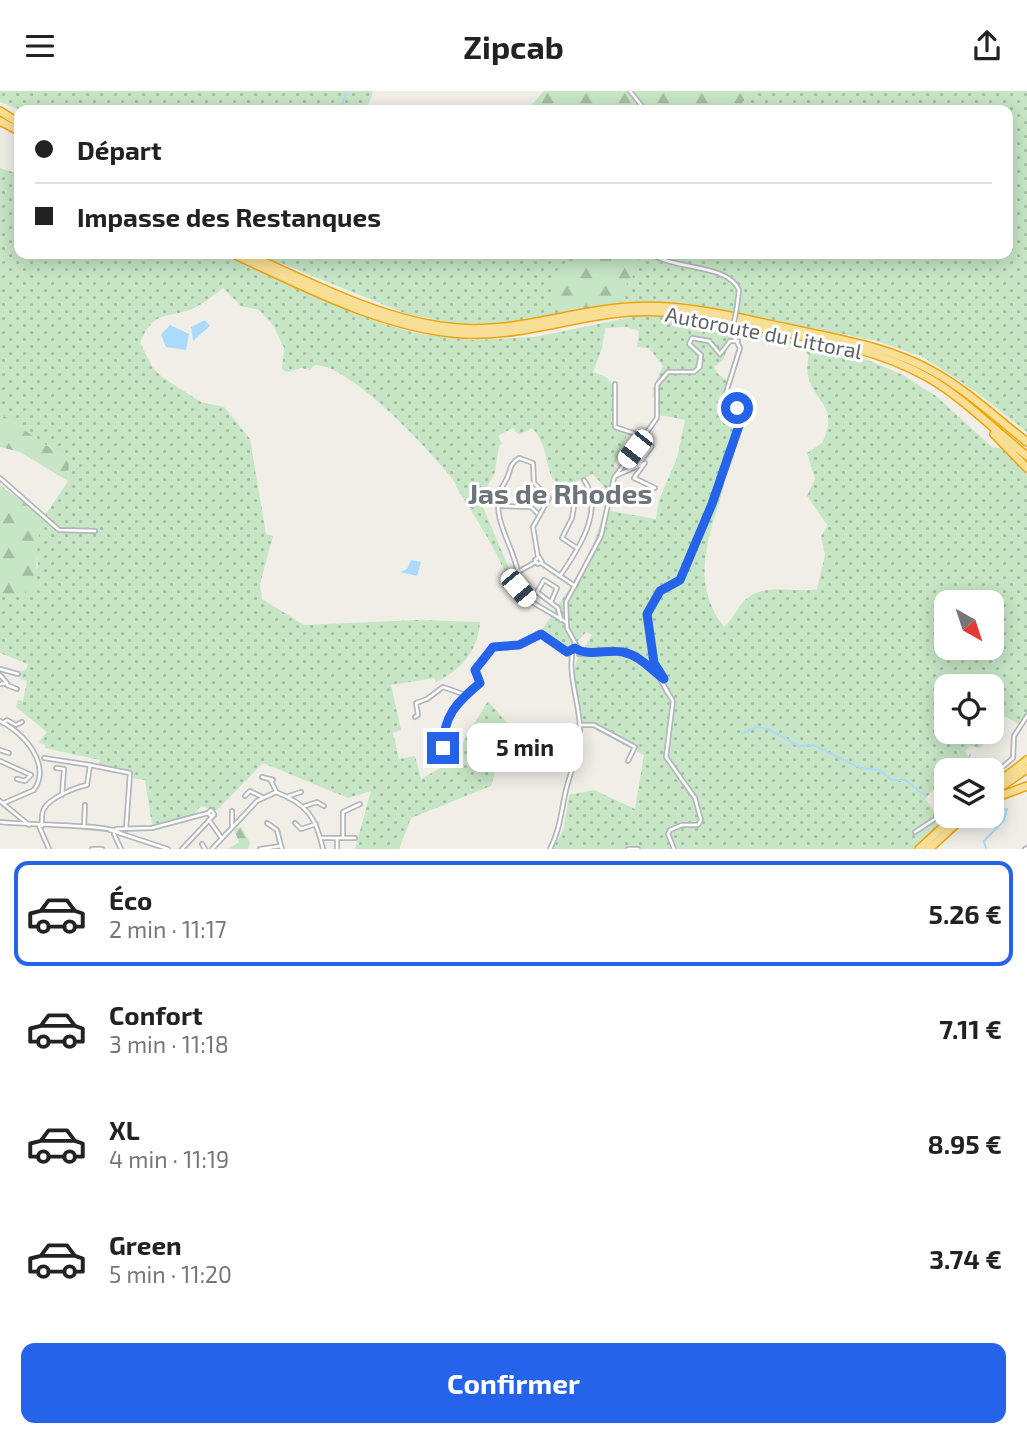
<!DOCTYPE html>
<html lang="fr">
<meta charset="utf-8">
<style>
body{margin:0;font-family:"Exo 2",sans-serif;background:#f6f6f6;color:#222;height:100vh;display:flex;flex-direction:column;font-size:26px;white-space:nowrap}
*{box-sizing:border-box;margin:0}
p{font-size:23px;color:#767676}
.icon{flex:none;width:38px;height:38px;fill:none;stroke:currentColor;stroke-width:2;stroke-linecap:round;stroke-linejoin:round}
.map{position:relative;height:758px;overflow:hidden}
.panel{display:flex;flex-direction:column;background:#fff;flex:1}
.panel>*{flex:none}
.banner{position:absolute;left:14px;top:14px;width:999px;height:154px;border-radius:14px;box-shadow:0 4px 18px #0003;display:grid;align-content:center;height:154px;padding:0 21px;background:#fff}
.needle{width:46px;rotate:141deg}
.fabs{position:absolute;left:934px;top:499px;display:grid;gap:14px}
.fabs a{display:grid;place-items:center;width:70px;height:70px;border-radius:14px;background:#fff;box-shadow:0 4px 18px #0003;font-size:35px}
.end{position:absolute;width:32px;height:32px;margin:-16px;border:9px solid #2563eb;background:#fff;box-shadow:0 0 0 4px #fff}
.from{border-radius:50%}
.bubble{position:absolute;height:49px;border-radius:14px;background:#fff;box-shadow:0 4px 18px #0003;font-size:23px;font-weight:700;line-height:49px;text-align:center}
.car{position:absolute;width:21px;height:42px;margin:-21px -10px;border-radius:9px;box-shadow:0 0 5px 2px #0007;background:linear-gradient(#fff 24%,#345 0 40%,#fff 0 76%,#345 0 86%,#fff 0)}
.banner b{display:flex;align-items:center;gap:24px;height:66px;font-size:26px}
.banner b+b{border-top:2px solid #e0e0e0}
.banner i{width:18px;height:18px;background:#222}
ul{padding:12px 0 0;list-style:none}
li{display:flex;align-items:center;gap:21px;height:105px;margin:0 14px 10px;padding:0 7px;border:4px solid transparent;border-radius:14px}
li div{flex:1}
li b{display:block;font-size:26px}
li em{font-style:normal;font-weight:700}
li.current{border-color:#2563eb}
li>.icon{width:63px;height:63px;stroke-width:1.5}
.action{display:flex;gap:14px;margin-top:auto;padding:14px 21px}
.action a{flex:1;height:80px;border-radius:14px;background:#2563eb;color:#fff;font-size:28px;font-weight:700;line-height:80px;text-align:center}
header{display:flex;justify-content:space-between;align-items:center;height:91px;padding:0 21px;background:#fff;font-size:32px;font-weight:700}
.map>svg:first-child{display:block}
.grass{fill:url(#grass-dots);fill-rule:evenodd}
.forest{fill:url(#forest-firs)}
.water{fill:#abdafc}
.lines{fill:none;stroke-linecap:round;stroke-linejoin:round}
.stream{stroke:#abdafc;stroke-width:2}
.minor-casing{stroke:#b4b7bb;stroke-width:6}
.motorway-casing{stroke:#eea309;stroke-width:10}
.minor{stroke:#fff;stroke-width:2.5}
.motorway{stroke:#f9de95;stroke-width:7}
.minor-bridge-casing{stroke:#b4b7bb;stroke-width:6;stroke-linecap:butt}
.minor-bridge{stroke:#fff;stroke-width:2.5}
.route{stroke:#2563eb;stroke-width:9}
.labels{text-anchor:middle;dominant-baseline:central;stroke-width:6;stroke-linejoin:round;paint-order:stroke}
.street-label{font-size:21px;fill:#5e6267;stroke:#fff}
.district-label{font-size:28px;font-weight:bold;fill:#6f7479;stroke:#fff}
</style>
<header><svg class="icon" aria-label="menu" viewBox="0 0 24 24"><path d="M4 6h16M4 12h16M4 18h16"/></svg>Zipcab<svg class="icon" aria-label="share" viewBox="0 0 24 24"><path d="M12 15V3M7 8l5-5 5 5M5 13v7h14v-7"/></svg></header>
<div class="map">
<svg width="1027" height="758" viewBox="0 0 1027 758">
<defs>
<pattern id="grass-dots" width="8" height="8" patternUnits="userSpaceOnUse" patternTransform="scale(1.75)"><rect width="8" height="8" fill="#c6e6c5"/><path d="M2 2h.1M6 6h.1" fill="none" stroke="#a4bea4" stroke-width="1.8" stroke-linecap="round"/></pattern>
<pattern id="forest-firs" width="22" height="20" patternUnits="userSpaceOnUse" patternTransform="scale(1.75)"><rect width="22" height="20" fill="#c6e6c5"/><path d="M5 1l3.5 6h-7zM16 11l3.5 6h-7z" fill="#a4bea4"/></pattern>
</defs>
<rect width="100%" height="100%" fill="#f0eee7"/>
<g class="grass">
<polygon points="0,0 373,0 367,19 21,19 0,11"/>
<polygon points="750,0 1027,0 1027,341 975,300 923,266 877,250 687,212 627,211 499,233 453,232 407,223 258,163 1008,163 1008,19 738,19"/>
<path d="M 0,77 L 19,83 L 19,163 L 219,163 L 381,232 L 415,242 L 471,249 L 535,246 L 637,225 L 683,226 L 861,266 L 903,284 L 936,305 L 992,356 L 1004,358 L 1027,384 L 1027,623 L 1020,634 L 999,622 L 987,651 L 979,657 L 970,655 L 965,660 L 968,665 L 958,679 L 947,679 L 947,694 L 937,703 L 933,699 L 925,708 L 942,730 L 914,758 L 553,758 L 564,737 L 569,704 L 594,699 L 635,718 L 644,664 L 583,632 L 573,584 L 577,569 L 592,544 L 586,541 L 568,561 L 540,542 L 587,471 L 605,419 L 656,428 L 659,409 L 677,367 L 685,329 L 655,323 L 653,297 L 663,275 L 649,257 L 637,256 L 639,240 L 627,236 L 605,237 L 602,257 L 593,281 L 606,286 L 613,294 L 614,337 L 628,341 L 614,375 L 620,379 L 610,403 L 593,383 C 533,415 559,363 532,337 L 519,344 L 513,337 L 498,345 L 502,353 L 499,355 L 495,381 L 480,409 L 511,482 L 506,484 C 494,455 478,430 461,404 C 457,398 455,390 450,385 C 428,357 350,274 315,274 L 310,279 L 301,277 L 287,281 L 282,278 L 284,257 L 273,234 L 259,219 L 241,215 L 223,197 C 214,204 204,212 194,217 C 168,229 156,216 140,251 L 152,276 L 162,286 L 201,311 L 224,316 L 250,348 L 266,443 L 273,445 L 260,493 L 262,508 L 304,534 L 417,529 L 480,531 C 478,560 461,579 436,591 L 434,587 L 391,594 L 401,639 L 393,642 L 399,668 L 415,665 L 421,688 L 451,671 L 488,610 L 509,634 L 491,695 L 411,727 L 399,758 L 355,758 L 371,700 L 348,707 L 263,672 L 216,720 L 201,715 L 191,726 L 152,734 L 145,689 L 131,687 L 131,681 L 99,675 L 100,669 L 45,657 L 45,654 L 39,651 L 47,641 L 16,616 L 18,609 L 23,610 L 27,590 L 21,588 L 18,581 L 26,579 L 28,573 L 0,562 L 0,506 L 18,506 L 38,476 L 36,449 L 44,426 L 68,390 L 69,370 L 0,322 ZM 742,244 C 767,247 789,248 809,264 C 798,309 845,307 822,352 L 807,362 L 815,388 L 807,405 L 828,435 L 821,445 L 825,464 L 817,498 C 794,503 764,491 745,509 C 737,517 733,528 724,536 C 691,493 707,449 722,403 C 726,390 725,374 730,360 C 734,346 742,341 741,326 C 741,315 731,313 726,305 L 729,291 L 718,283 L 714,276 L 723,269 L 729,254 ZM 947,511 L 992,511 L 992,556 L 947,556 ZM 947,595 L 992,595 L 992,640 L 947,640 Z"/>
</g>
<g class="forest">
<polygon points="544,0 750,0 738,19 527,19"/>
<polygon points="576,163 635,163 642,173 612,213 562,223 552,204 556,180"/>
<polygon points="0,322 69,370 68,390 20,361 0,356"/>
<path d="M 0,394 L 44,426 C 34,453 39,469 34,495 L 18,506 L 0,506 Z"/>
<polygon points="241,736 250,751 248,758 228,758 239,751 234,738"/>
</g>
<g class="water">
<polygon points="205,229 210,235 193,250 191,236"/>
<polygon points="170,234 189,243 186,259 166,256 161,244"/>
<polygon points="411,469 421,471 417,485 400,481 407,478"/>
</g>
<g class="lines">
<g class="stream">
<polyline points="340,19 347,0"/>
<polyline points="742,642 757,636 768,638 799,655 813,654 861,677 879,679 892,689 905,689 926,705"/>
<polyline points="963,679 970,664"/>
<polyline points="971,731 989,724"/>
<polyline points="986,758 984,750 1004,729 1007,718 992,723"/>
</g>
<defs>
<g id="minor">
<polyline points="630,0 645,19"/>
<path d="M 651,163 C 676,179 728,173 739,199 L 737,215"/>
<polyline points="698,277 701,264"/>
<polyline points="615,293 615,336 645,346"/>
<polyline points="639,373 652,355"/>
<polyline points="615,385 645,372 634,387 655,397"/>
<polyline points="0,387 59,439 95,440"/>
<polyline points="501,415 531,416 537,422"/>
<polyline points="577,457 562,447 572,427 576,404 592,403"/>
<polygon points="539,466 542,471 538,473 535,469"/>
<polyline points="536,471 514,483 513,491 530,510 566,531"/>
<polyline points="541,472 575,495"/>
<path d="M 518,481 C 512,452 492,429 500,400 C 502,395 506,391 508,385 C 511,376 511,372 519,367 L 533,372 L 534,392 L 549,407 L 533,436 L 538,466"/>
<path d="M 560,485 C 578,459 605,419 584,389"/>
<polyline points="551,511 557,497 544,489 537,501 558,517 561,529"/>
<polyline points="578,557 567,537 566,511 601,445 614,387 657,327 657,294 668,281 694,281 700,276 701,264 689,253 692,247 709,250 720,263 730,250 738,250"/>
<polyline points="579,563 622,561 652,575 673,610 666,666 695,707 701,729 698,734 682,734 670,739 668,743 674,758"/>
<polyline points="0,578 18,583"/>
<polyline points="0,584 7,592 1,593"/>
<polyline points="7,594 17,598"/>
<polyline points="667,601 654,572 647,525 660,500 680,489 713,411 727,362 741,334 742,322 725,305 740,257 732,242"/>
<polyline points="415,626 418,624 416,612 427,608 443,596 463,603"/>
<path d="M 0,630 C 23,641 52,673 34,699 L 4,712"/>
<polyline points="3,632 7,629 16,634 22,631"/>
<polyline points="580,634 594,634 635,656 628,670"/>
<polyline points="0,659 9,662"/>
<polyline points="0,670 31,684 25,690 17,688"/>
<polyline points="90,674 130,682 126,738"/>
<path d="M 438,674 L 443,670 C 443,629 449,618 480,592 L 475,579 L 490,558 L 519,554 L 541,543 L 571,563"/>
<polyline points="56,677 64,678 62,704"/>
<polyline points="992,685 1013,667 1014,645 1027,625"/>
<polyline points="262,686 273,689"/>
<polyline points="270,688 276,700"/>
<polyline points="245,705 250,700 262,706"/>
<polyline points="289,705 301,701"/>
<polyline points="0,710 29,734"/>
<polyline points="305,715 317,711 324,715"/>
<polygon points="211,719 214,723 211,725 208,722"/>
<polyline points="232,720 232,736"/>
<polyline points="209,729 221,746"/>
<path d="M 0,731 C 21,734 110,733 120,742"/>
<polyline points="267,732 277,739 281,755"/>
<polyline points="295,732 301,738 316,733"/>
<polyline points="39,735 49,758"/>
<path d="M 42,735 C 42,730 41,722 44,718 C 49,707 76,696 87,694 L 90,674 L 44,667"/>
<polyline points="84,736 85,714"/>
<polyline points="116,738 152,737 208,722"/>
<polyline points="110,739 168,758"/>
<polyline points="915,741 947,720"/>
<polyline points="114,743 121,758"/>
<polyline points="321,747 355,747"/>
<polyline points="343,747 343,721 360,713"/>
<polyline points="202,753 205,758"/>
<polyline points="92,758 102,758"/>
<polyline points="182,758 214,724"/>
<path d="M 212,758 L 257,710 L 276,701 C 307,713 316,726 323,758"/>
<polyline points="260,758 281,755 282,758"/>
<polyline points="337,758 337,747"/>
<path d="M 550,758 C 561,737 561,718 567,695 C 572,677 580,657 580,637 C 579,608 566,581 574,553"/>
<polyline points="628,758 638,758"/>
<polyline points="1025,758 1027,757"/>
</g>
<g id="motorway">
<polyline points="0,20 19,32"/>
<polyline points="0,30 19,40"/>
<path d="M 233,163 C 301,194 376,234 452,242 C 514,249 569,225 630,221 C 676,218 720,229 766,238 C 821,249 877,258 927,286 C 964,307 994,339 1027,365"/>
<path d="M 247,163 C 308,190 373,225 440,235 C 509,246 563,220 629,216 C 683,212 735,226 787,237 C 837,248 888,255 934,281 C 968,300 996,327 1027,351"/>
<polyline points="994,343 1027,377"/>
<polyline points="992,696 1027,669"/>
<polyline points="992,702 1027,678"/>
<polyline points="992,708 1027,695"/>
<polyline points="919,758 956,724"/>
<polyline points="929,758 966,724"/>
</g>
</defs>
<use href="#minor" class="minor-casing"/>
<use href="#motorway" class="motorway-casing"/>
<use href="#minor" class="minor"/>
<use href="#motorway" class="motorway"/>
<defs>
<polyline id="minor-bridge" points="732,241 737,216"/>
</defs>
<use href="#minor-bridge" class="minor-bridge-casing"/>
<use href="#minor-bridge" class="minor-bridge"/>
</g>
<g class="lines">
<path class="route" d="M 443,657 C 443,625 457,611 480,592 L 475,579 L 493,556 L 519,554 L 541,543 L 567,561 L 575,557 C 587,566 608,558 623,561 C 641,565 650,578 664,588 L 654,572 L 647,523 L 660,500 L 680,489 L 712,413 L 743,323 L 737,317"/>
</g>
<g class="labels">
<g class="street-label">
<text transform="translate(764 241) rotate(11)">Autoroute du Littoral</text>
</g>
<g class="district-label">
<text x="560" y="402">Jas de Rhodes</text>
</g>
</g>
</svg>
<div class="fabs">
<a><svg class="needle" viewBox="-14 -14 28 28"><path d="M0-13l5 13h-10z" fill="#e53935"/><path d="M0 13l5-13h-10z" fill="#767676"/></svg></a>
<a><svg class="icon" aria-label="locate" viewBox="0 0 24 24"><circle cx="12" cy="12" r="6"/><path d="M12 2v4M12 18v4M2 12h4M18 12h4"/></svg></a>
<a><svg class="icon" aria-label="layers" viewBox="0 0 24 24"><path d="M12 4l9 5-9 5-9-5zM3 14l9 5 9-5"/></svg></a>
</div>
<i class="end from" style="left:737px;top:317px"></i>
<i class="end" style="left:443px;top:657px"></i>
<div class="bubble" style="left:467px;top:632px;width:116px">5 min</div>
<i class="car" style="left:635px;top:358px;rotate:218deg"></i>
<i class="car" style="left:518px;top:497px;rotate:140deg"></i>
<div class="banner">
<b><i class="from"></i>Départ</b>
<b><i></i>Impasse des Restanques</b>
</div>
</div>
<section class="panel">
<ul>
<li class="current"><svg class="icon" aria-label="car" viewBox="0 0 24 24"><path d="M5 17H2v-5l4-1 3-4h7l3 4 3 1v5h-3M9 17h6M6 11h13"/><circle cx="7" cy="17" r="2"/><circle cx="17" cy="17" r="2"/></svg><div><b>Éco</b><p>2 min · 11:17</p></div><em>5.26 €</em></li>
<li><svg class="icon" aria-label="car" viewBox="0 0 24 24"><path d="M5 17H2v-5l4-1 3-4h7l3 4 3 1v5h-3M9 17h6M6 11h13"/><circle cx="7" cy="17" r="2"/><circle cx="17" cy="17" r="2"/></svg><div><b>Confort</b><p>3 min · 11:18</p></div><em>7.11 €</em></li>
<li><svg class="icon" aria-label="car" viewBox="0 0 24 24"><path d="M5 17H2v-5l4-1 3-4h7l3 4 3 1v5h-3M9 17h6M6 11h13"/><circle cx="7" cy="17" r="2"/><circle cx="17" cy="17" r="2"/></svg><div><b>XL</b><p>4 min · 11:19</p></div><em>8.95 €</em></li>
<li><svg class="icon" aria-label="car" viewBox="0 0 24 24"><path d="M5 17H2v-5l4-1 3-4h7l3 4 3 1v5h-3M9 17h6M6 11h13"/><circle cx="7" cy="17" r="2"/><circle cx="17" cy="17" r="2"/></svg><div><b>Green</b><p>5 min · 11:20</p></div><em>3.74 €</em></li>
</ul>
<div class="action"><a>Confirmer</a></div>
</section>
